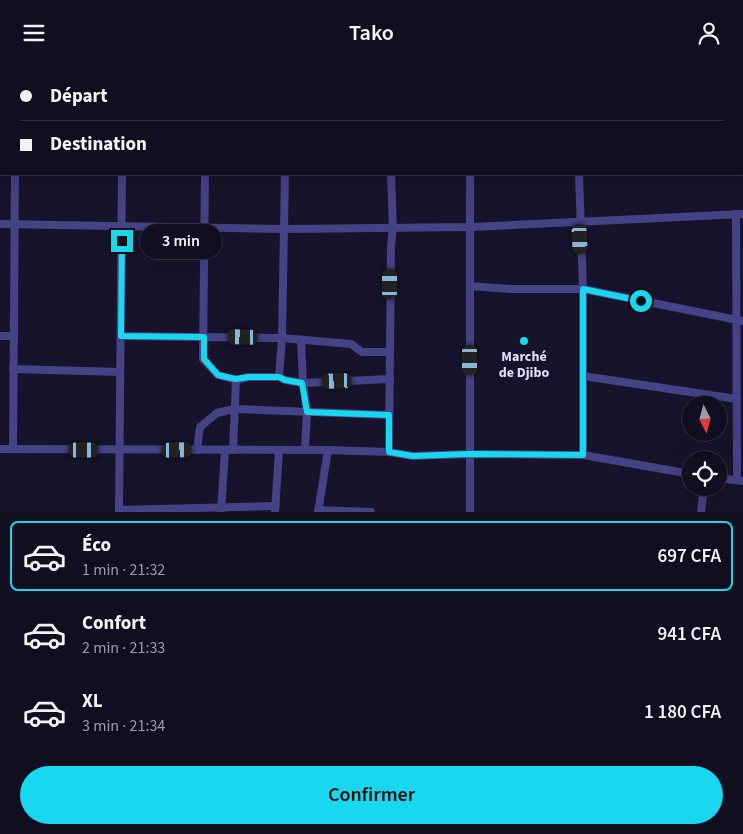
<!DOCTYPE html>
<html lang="fr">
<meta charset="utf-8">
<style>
body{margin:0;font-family:"Source Sans 3",sans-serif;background:#1e1c2d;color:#f1f3f6;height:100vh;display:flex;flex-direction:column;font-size:19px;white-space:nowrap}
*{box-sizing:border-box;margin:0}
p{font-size:16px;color:#9c9ca5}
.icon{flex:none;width:28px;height:28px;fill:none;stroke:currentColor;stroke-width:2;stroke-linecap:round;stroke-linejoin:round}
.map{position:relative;height:447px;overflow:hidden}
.drawer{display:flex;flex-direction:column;background:#110e20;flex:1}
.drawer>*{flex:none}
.guide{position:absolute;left:0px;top:0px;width:744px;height:110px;box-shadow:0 5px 20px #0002,0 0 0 1px #302e3e;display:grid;align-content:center;height:110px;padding:0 20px;background:#110e20}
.needle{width:32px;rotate:174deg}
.fabs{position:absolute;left:682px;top:331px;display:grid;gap:10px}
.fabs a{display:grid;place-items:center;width:45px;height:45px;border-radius:50%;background:#110e20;box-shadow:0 5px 20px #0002,0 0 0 1px #302e3e;font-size:25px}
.end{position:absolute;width:22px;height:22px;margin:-11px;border:6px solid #18d7ef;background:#111;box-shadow:0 0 0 2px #111}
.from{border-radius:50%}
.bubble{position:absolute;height:35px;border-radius:18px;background:#110e20;box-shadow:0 5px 20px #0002,0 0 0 1px #302e3e;font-size:16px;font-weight:600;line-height:35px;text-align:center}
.car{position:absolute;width:15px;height:30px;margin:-15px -8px;border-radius:6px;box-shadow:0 0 4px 1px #0007;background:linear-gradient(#222 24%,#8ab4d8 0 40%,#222 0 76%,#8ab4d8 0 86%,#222 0)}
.guide b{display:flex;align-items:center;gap:18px;height:48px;font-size:19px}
.guide b+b{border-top:1px solid #302e3e}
.guide i{width:12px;height:12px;background:#f1f3f6}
ul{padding:9px 0 0;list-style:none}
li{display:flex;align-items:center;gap:15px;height:70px;margin:0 10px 8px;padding:0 10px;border:2px solid transparent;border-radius:8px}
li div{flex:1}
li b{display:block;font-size:19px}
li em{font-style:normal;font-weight:600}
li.active{border-color:#18d7ef}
li>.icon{width:45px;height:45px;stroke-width:1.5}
.cta{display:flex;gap:10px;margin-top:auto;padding:10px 20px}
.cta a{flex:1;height:58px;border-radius:30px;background:#18d7ef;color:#111;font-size:20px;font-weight:600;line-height:58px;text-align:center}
header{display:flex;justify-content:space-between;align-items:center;height:65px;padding:0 20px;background:#110e20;font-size:22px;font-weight:600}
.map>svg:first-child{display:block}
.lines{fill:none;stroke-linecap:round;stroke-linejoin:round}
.minor{stroke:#454285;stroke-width:8}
.route{stroke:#18d7ef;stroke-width:6}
.poi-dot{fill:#18d7ef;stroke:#17132a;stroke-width:2}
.labels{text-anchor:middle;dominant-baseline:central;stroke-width:4.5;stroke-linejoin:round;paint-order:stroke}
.poi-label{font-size:14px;font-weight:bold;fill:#e2defd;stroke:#17132a}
</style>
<header><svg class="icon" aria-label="menu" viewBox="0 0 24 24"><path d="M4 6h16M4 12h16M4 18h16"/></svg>Tako<svg class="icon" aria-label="person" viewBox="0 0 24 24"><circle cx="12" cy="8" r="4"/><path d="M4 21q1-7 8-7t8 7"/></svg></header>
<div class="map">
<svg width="743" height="447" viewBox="0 0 743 447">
<rect width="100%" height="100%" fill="#17132a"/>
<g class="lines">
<g class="minor">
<polyline points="387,0 387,1"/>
<polyline points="16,1 16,0"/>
<polyline points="123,1 123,0"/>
<polyline points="206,1 206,0"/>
<polyline points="285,1 285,0"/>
<polyline points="472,1 472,0"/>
<polyline points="579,1 579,0"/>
<polyline points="0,48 1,48"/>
<polyline points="205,109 203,294 218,310 236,315 233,385"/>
<polyline points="470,109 470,447"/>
<polyline points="579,109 583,224 583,390"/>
<polyline points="736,149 737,415"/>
<polyline points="0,159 284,164 471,162 743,149"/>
<polyline points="470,221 510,224 583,224 743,256"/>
<polyline points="0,271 14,271"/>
<polyline points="121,271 282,273 351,279 362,287 390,287"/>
<polyline points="301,275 303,318 307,347 305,385"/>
<polyline points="13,304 120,307"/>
<polyline points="583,311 737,334"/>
<polyline points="279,312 282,273 285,109"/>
<polyline points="236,315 248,312 279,312 285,315 303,318 390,314"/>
<polyline points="0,384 328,385 389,387 413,391 469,389 583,390 691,409"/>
<polyline points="13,384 15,109"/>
<polyline points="197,385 200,362 217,348 234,344 389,350"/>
<polyline points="389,387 391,180 393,163 391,109"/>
<polyline points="719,413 743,416"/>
<polyline points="119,445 276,441"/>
<polyline points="318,445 371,447"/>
<polyline points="119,447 122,109"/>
<polyline points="221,447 225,385"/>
<polyline points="275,447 279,385"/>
<polyline points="318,447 328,385"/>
<polyline points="701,447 704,422"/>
</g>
</g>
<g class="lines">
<polyline class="route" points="122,176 121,271 204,272 204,294 218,310 236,314 248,312 279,312 285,315 302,318 307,347 389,350 389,387 413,391 469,389 583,390 583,224 641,236"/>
</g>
<circle class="poi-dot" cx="524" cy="276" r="5"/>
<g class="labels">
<g class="poi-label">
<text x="524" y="292">Marché<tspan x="524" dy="16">de Djibo</tspan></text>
</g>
</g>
</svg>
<div class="fabs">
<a><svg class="needle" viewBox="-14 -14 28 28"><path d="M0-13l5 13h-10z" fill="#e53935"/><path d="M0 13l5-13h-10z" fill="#9c9ca5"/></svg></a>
<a><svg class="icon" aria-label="locate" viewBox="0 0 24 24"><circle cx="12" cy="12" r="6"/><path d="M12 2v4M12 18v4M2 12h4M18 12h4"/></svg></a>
</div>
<i class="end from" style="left:641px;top:236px"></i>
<i class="end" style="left:122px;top:176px"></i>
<div class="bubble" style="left:140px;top:159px;width:82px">3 min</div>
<i class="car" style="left:580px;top:174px;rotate:177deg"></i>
<i class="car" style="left:390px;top:219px;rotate:0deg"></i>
<i class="car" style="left:243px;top:272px;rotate:271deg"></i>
<i class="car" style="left:470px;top:295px;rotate:180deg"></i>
<i class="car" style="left:337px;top:316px;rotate:268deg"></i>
<i class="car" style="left:84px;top:385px;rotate:90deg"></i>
<i class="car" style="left:177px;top:385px;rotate:89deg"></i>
<div class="guide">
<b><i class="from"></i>Départ</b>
<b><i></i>Destination</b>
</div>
</div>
<section class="drawer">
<ul>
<li class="active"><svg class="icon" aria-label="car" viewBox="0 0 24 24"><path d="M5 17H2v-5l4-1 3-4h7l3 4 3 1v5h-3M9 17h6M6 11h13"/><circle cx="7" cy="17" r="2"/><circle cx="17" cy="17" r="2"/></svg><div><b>Éco</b><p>1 min · 21:32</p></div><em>697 CFA</em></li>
<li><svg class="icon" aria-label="car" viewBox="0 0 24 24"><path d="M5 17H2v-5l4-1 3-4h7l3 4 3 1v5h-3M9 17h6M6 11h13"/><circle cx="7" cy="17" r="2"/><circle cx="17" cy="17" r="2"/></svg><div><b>Confort</b><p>2 min · 21:33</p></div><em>941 CFA</em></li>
<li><svg class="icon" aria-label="car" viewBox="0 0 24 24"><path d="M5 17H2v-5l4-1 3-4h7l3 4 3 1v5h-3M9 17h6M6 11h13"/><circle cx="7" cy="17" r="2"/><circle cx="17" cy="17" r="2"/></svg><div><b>XL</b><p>3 min · 21:34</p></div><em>1 180 CFA</em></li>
</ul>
<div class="cta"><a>Confirmer</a></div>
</section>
